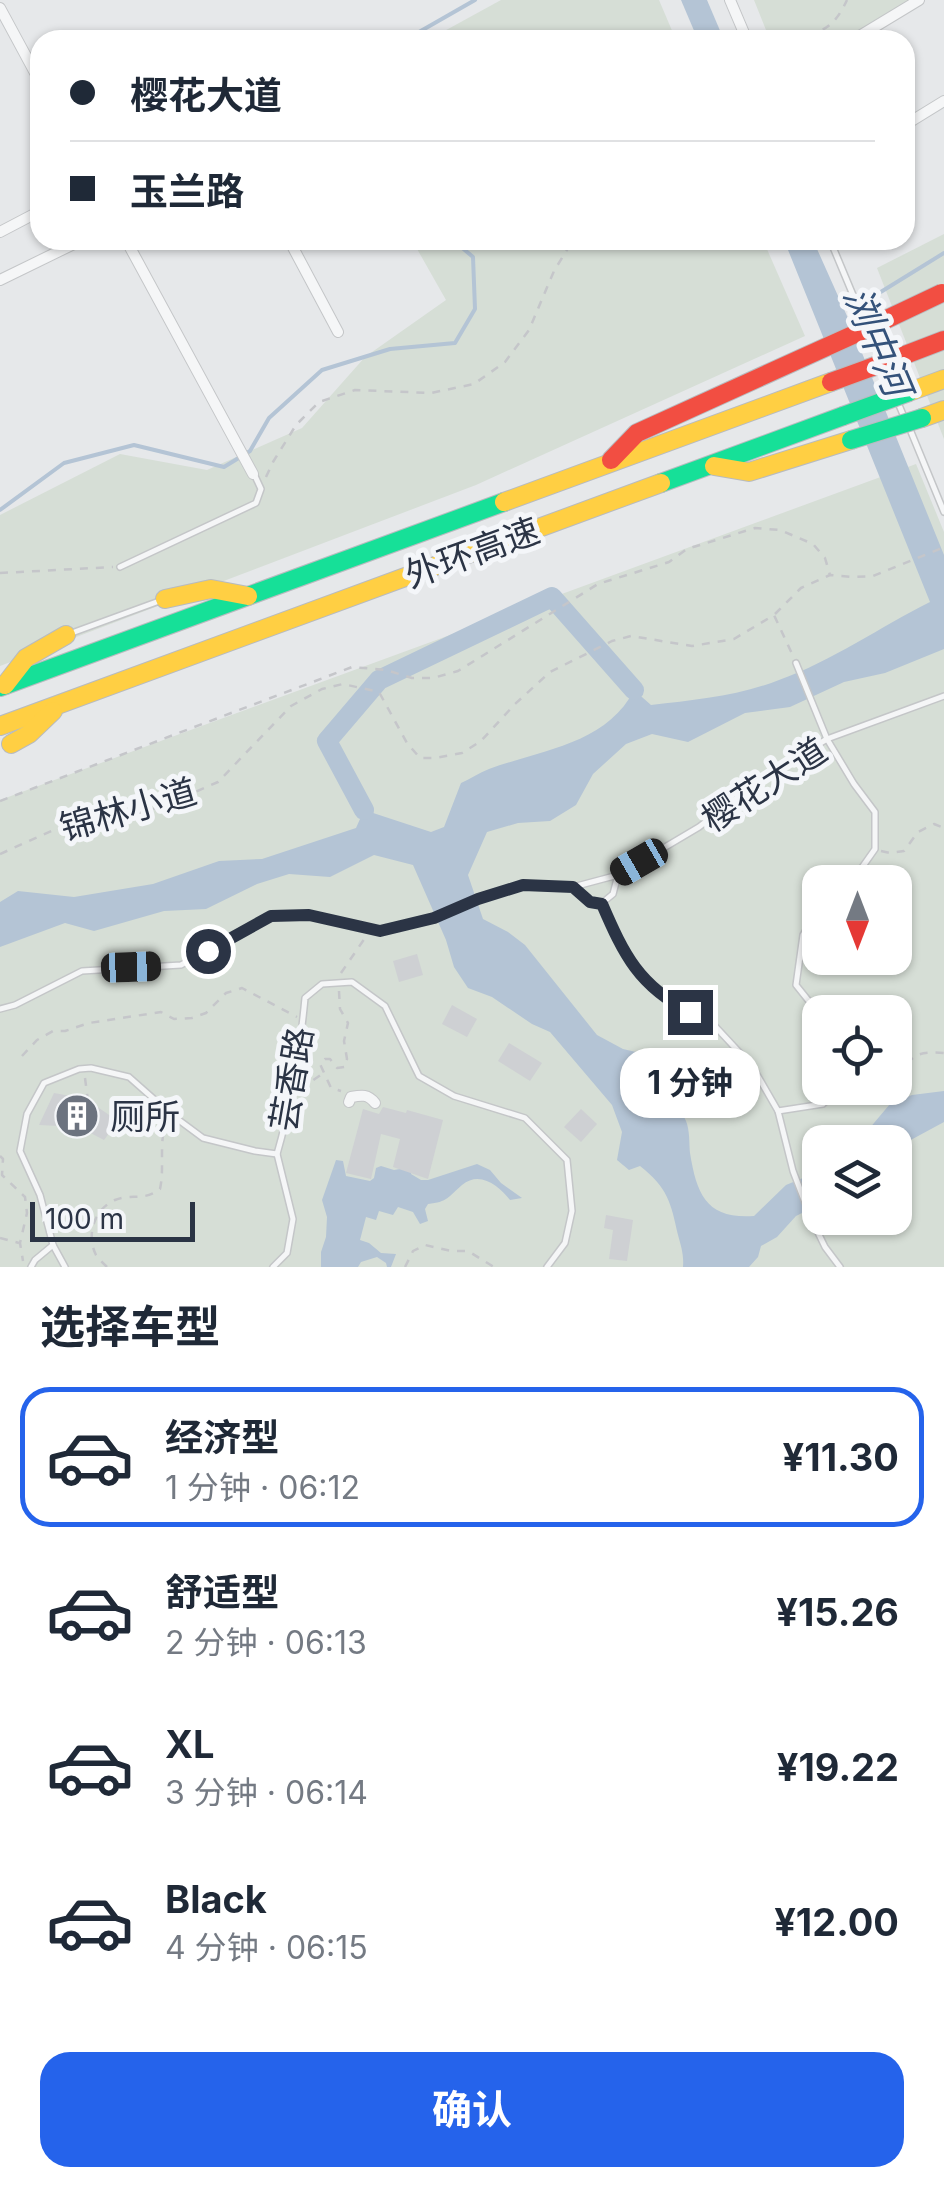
<!DOCTYPE html>
<html lang="zh">
<meta charset="utf-8">
<style>
body{margin:0;font-family:Inter,"Noto Sans SC",sans-serif;background:#f2f2f3;color:#1f2937;height:100vh;display:flex;flex-direction:column;font-size:38px;white-space:nowrap}
*{box-sizing:border-box;margin:0}
p{font-size:32px;color:#747a83}
.icon{flex:none;width:55px;height:55px;fill:none;stroke:currentColor;stroke-width:2;stroke-linecap:round;stroke-linejoin:round}
.map{position:relative;height:1267px;overflow:hidden}
.drawer{display:flex;flex-direction:column;background:#fff;flex:1}
.drawer>*{flex:none}
.top-card{position:absolute;left:30px;top:30px;width:885px;height:220px;border-radius:30px;box-shadow:0 2px 8px #0004;display:grid;align-content:center;height:220px;padding:0 40px;background:#fff}
.needle{width:65px;rotate:180deg}
.fabs{position:absolute;left:802px;top:865px;display:grid;gap:20px}
.fabs a{display:grid;place-items:center;width:110px;height:110px;border-radius:20px;background:#fff;box-shadow:0 2px 8px #0004;font-size:50px}
.scale{position:absolute;left:30px;bottom:25px;width:165px;box-sizing:border-box;padding-left:10px;border:5px solid #2b3445;border-top:0;font-size:28px;line-height:35px;white-space:nowrap;color:#2b3445;-webkit-text-stroke:8px #f4f6f9;paint-order:stroke}
.end{position:absolute;width:45px;height:45px;margin:-22px;border:12px solid #2b3445;background:#fff;box-shadow:0 0 0 5px #fff}
.from{border-radius:50%}
.bubble{position:absolute;height:70px;border-radius:30px;background:#fff;box-shadow:0 2px 8px #0004;font-size:32px;font-weight:700;line-height:70px;text-align:center}
.car{position:absolute;width:30px;height:60px;margin:-30px -15px;border-radius:12px;box-shadow:0 0 8px 2px #0007;background:linear-gradient(#222 24%,#8ab4d8 0 40%,#222 0 76%,#8ab4d8 0 86%,#222 0)}
.top-card b{display:flex;align-items:center;gap:35px;height:95px;font-size:38px}
.top-card b+b{border-top:2px solid #e0e1e3}
.top-card i{width:25px;height:25px;background:#1f2937}
ul{padding:0;list-style:none}
li{display:flex;align-items:center;gap:30px;height:140px;margin:0 20px 15px;padding:0 20px;border:5px solid transparent;border-radius:30px}
li div{flex:1}
li b{display:block;font-size:38px}
li em{font-style:normal;font-weight:700}
li.selected{border-color:#2563eb}
li>.icon{width:90px;height:90px;stroke-width:1.5}
h2{padding:0 40px;font-size:45px;line-height:120px}
.action{display:flex;gap:20px;margin-top:auto;padding:20px 40px}
.action a{flex:1;height:115px;border-radius:30px;background:#2563eb;color:#fff;font-size:40px;font-weight:700;line-height:115px;text-align:center}
.map>svg:first-child{display:block}
.green{fill:#d6ded6;fill-rule:evenodd}
.water{fill:#b4c4d5}
.lines{fill:none;stroke-linecap:round;stroke-linejoin:round}
.stream{stroke:#b4c4d5;stroke-width:4}
.river{stroke:#b4c4d5;stroke-width:20}
.building{fill:#ced0d3}
.lane-casing{stroke:#c4c6c8;stroke-width:8}
.street-casing{stroke:#c4c6c8;stroke-width:12}
.fast-casing{stroke:#b8bbbf;stroke-width:20}
.slow-casing{stroke:#b8bbbf;stroke-width:20}
.jam-casing{stroke:#b8bbbf;stroke-width:20}
.path{stroke:#c5c6ca;stroke-width:2.5;stroke-dasharray:8 8;stroke-linecap:butt}
.lane{stroke:#f5f6f7;stroke-width:5}
.street{stroke:#f5f6f7;stroke-width:10}
.fast{stroke:#16e098;stroke-width:18}
.slow{stroke:#ffcf43;stroke-width:18}
.jam{stroke:#f24e42;stroke-width:18}
.fast-bridge-casing{stroke:#b8bbbf;stroke-width:20;stroke-linecap:butt}
.jam-bridge-casing{stroke:#b8bbbf;stroke-width:20;stroke-linecap:butt}
.fast-bridge{stroke:#16e098;stroke-width:18}
.jam-bridge{stroke:#f24e42;stroke-width:18}
.route{stroke:#2b3445;stroke-width:12}
.labels{text-anchor:middle;dominant-baseline:central;stroke-width:10;stroke-linejoin:round;paint-order:stroke}
.street-label{font-size:35px;fill:#2b3445;stroke:#f4f6f9}
.poi-label{font-size:35px;fill:#2b3445;stroke:#f4f6f9;text-anchor:start}
.water-label{font-size:38px;font-style:italic;fill:#34527a;stroke:#f4f6f9}
</style>
<div class="map">
<svg width="944" height="1267" viewBox="0 0 944 1267">
<rect width="100%" height="100%" fill="#e6e8ea"/>
<g class="green">
<polygon points="501,0 659,0 676,40 428,40"/>
<polygon points="754,0 916,0 842,40 770,40"/>
<polygon points="944,234 944,439 877,268"/>
<polygon points="412,240 763,240 805,336 476,485 0,666 0,515 120,454 207,470 302,428 365,357 446,300"/>
<path d="M 916,464 L 944,532 L 944,1267 L 0,1267 L 0,800 ZM 820,882 L 895,882 L 895,958 L 820,958 ZM 820,1012 L 895,1012 L 895,1088 L 820,1088 ZM 820,1142 L 895,1142 L 895,1218 L 820,1218 Z"/>
</g>
<g class="water">
<polygon points="681,0 707,0 724,40 698,40"/>
<path d="M 784,240 L 813,240 L 847,316 L 944,555 L 944,649 L 885,673 L 844,682 L 790,707 L 745,713 L 688,742 L 652,734 L 626,744 L 593,774 L 576,805 L 550,821 L 518,823 L 487,832 L 468,875 L 483,919 L 508,932 L 525,945 L 597,1035 L 623,1049 L 640,1053 L 637,1068 L 648,1079 L 635,1091 L 641,1096 L 660,1081 C 667,1094 682,1110 686,1121 C 690,1131 689,1143 690,1153 C 697,1196 707,1219 754,1216 L 786,1185 L 820,1171 L 820,1204 L 796,1216 L 777,1237 L 761,1246 L 758,1257 L 749,1267 L 683,1267 C 684,1255 681,1246 678,1235 C 671,1203 668,1188 640,1166 L 629,1170 L 617,1160 L 622,1132 L 612,1105 L 550,1032 L 532,1024 L 492,997 L 468,988 L 454,967 L 446,940 L 413,865 L 374,855 L 330,877 L 289,874 L 257,884 L 206,909 L 164,911 L 94,931 L 65,923 L 0,947 L 0,902 L 18,891 L 74,897 L 153,884 L 219,861 L 262,859 L 356,828 L 364,810 L 431,832 L 444,827 L 461,783 C 470,779 479,773 489,769 C 541,750 607,744 634,690 L 651,705 C 695,700 738,696 779,680 C 832,661 880,627 930,602 Z"/>
<polygon points="944,1091 944,1122 907,1142 899,1162 895,1166 895,1142 858,1142 890,1104 912,1095"/>
<path d="M 336,1160 L 343,1161 L 346,1176 L 370,1181 L 374,1178 L 376,1168 L 381,1166 L 394,1170 L 412,1167 L 411,1174 L 421,1180 L 428,1180 L 477,1164 L 490,1170 L 501,1183 L 522,1198 L 510,1200 C 499,1186 480,1170 462,1185 C 448,1197 448,1202 428,1204 L 425,1209 L 428,1221 L 420,1224 L 413,1212 L 398,1207 L 393,1215 L 379,1211 L 376,1220 L 366,1217 L 360,1240 L 369,1243 L 381,1253 L 396,1254 L 391,1267 L 387,1267 L 386,1263 L 377,1257 L 361,1262 L 358,1267 L 321,1267 L 321,1252 L 326,1237 L 327,1217 L 322,1200 Z"/>
</g>
<g class="lines">
<g class="stream">
<polyline points="405,40 475,0"/>
<polyline points="871,298 944,253"/>
<polyline points="0,510 64,463 134,445 224,467 250,451 269,418 322,370 390,349 455,343 475,309 473,257 453,240"/>
</g>
<polyline class="river" points="364,810 327,741 379,680 552,597 634,690"/>
</g>
<g class="building">
<polygon points="417,954 423,975 399,982 393,961"/>
<polygon points="452,1005 477,1019 467,1037 442,1024"/>
<polygon points="509,1043 542,1063 530,1081 498,1061"/>
<polygon points="54,1093 81,1098 91,1110 96,1106 118,1121 104,1140 79,1127 39,1125"/>
<polygon points="383,1107 406,1113 407,1110 443,1120 428,1179 393,1167 400,1139 381,1134 371,1179 346,1173 363,1109 379,1114"/>
<polygon points="581,1109 597,1124 581,1142 564,1127"/>
<polygon points="606,1215 633,1220 627,1261 609,1259 613,1230 604,1228"/>
</g>
<g class="lines">
<defs>
<g id="lane">
<polyline points="830,240 904,417"/>
<polyline points="909,427 944,512"/>
<polyline points="120,567 256,503 261,489 255,476"/>
<polyline points="69,634 162,600"/>
<polyline points="796,663 827,739 854,784 875,812 875,849 856,876 849,882"/>
<polyline points="573,887 618,875"/>
<polyline points="601,904 613,894 618,875 699,827 761,779 827,739 944,696"/>
<polyline points="602,905 619,944 639,975 668,1001 713,1024 752,1066 778,1111 793,1171 811,1218 825,1247 840,1267"/>
<polyline points="820,908 803,935 796,985 820,1015"/>
<polyline points="0,1009 15,1005 82,971 181,965 271,916 309,915 380,931 434,918 478,899 523,885 573,887 590,903 601,904"/>
<polyline points="778,1111 823,1104 840,1088"/>
<polyline points="53,1245 65,1267"/>
<path d="M 31,1267 L 35,1260 L 53,1245 L 40,1195 L 20,1151 L 27,1114 L 44,1083 L 79,1069 L 91,1068 L 129,1077 L 172,1115 L 203,1138 L 255,1151 L 277,1154 C 292,1102 300,1051 305,998 L 322,984 L 352,982 L 385,1006 L 419,1076 L 454,1096 L 525,1118 L 567,1160 L 572,1211 L 565,1243 L 547,1267"/>
<polyline points="273,1267 287,1253 293,1219 277,1154"/>
</g>
<g id="street">
<polyline points="730,0 747,40"/>
<polyline points="0,8 40,82"/>
<polyline points="853,40 919,0"/>
<polyline points="905,125 944,101"/>
<polyline points="0,232 40,211"/>
<polyline points="126,240 253,474"/>
<polyline points="289,240 338,332"/>
<polyline points="0,280 82,240"/>
<path d="M 349,1102 L 351,1097 C 362,1095 368,1094 375,1103"/>
</g>
<g id="fast">
<polyline points="661,483 843,416"/>
<polyline points="0,687 504,502"/>
</g>
<g id="slow">
<polyline points="909,392 944,379"/>
<polyline points="922,418 944,410"/>
<polyline points="714,466 749,472 851,440"/>
<polyline points="504,502 831,382"/>
<polyline points="165,599 211,589 248,596"/>
<polyline points="5,685 26,658 66,635"/>
<polyline points="0,726 661,483"/>
<polyline points="11,744 29,734 53,711"/>
</g>
<g id="jam">
<polyline points="897,358 944,340"/>
<polyline points="611,460 637,433 866,329"/>
</g>
</defs>
<use href="#lane" class="lane-casing"/>
<use href="#street" class="street-casing"/>
<use href="#fast" class="fast-casing"/>
<use href="#slow" class="slow-casing"/>
<use href="#jam" class="jam-casing"/>
<g class="path">
<path d="M 776,40 C 811,30 828,41 847,0"/>
<polyline points="266,477 273,462 296,425 319,402 355,390 431,393 474,384 505,362 529,330 554,271 573,240"/>
<polyline points="0,573 113,567"/>
<polyline points="775,614 801,588 830,575 853,577 873,576 942,548 944,553"/>
<polyline points="0,801 352,667 386,670 412,678 433,678 458,671 598,584 669,562 687,549 755,528 780,530 813,544 825,558 830,575"/>
<polyline points="881,851 890,853 904,851 918,832 934,824 944,828"/>
<polyline points="0,854 65,825 114,820 163,806 218,782 291,706 322,689 343,684 379,692 407,743 420,758 435,758 462,753 481,741 515,704 550,672 612,641 631,636 692,646 734,639 774,615 794,658"/>
<polyline points="341,973 367,935"/>
<polyline points="339,991 340,1009 348,1023 344,1041 347,1059 345,1067 337,1068 330,1059 325,1059 320,1064 331,1088 341,1091"/>
<polyline points="22,1056 37,1040 53,1031 65,1031 89,1023 161,1012 174,1019 192,1018 206,1013 226,993 242,988 297,1017"/>
<path d="M 895,1074 C 916,1056 913,1051 944,1053"/>
<polyline points="85,1078 88,1101"/>
<polyline points="299,1086 306,1085 322,1074"/>
<polyline points="0,1156 3,1159 2,1175 25,1197 27,1213 20,1243 23,1261"/>
<polyline points="0,1238 19,1243"/>
<path d="M 107,1267 C 103,1263 99,1259 96,1255 C 86,1235 94,1209 115,1200 C 133,1193 142,1202 160,1189 C 165,1166 158,1140 167,1122"/>
<polyline points="405,1267 413,1251 425,1245 451,1251 468,1251 494,1267"/>
</g>
<use href="#lane" class="lane"/>
<use href="#street" class="street"/>
<use href="#fast" class="fast"/>
<use href="#slow" class="slow"/>
<use href="#jam" class="jam"/>
<defs>
<g id="fast-bridge">
<polyline points="843,416 909,392"/>
<polyline points="851,440 922,418"/>
</g>
<g id="jam-bridge">
<polyline points="866,329 942,293"/>
<polyline points="831,382 897,358"/>
</g>
</defs>
<use href="#fast-bridge" class="fast-bridge-casing"/>
<use href="#jam-bridge" class="jam-bridge-casing"/>
<use href="#fast-bridge" class="fast-bridge"/>
<use href="#jam-bridge" class="jam-bridge"/>
</g>
<g class="lines">
<path class="route" d="M 208,951 L 271,916 L 309,915 L 380,931 L 434,918 L 478,899 L 523,885 L 573,887 L 590,902 L 602,904 C 624,955 639,986 690,1012"/>
</g>
<defs>
<symbol id="building-disc" viewBox="-11 -11 22 22"><circle r="9.5" fill="#6c737f" stroke="#f4f6f9"/><path d="M-4-6H4V6H1V3H-1V6H-4ZM-2.5-4.3h1.7v1.8h-1.7ZM.8-4.3h1.7v1.8H.8ZM-2.5-1h1.7V.8h-1.7ZM.8-1h1.7V.8H.8Z" fill="#fff"/></symbol>
</defs>
<g fill-rule="evenodd">
<use href="#building-disc" x="52" y="1091" width="50" height="50"/>
</g>
<g class="labels">
<g class="street-label">
<text transform="translate(472 552) rotate(-20)">外环高速</text>
<text transform="translate(764 784) rotate(-33)">樱花大道</text>
<text transform="translate(128 809) rotate(-16)">锦林小道</text>
<text transform="translate(291 1079) rotate(-80)">芸香路</text>
</g>
<g class="poi-label">
<text x="110" y="1116">厕所</text>
</g>
<g class="water-label">
<text transform="translate(878 341) rotate(67)">浏中河</text>
</g>
</g>
</svg>
<div class="fabs">
<a><svg class="needle" viewBox="-14 -14 28 28"><path d="M0-13l5 13h-10z" fill="#e53935"/><path d="M0 13l5-13h-10z" fill="#747a83"/></svg></a>
<a><svg class="icon" aria-label="locate" viewBox="0 0 24 24"><circle cx="12" cy="12" r="6"/><path d="M12 2v4M12 18v4M2 12h4M18 12h4"/></svg></a>
<a><svg class="icon" aria-label="layers" viewBox="0 0 24 24"><path d="M12 4l9 5-9 5-9-5zM3 14l9 5 9-5"/></svg></a>
</div>
<div class="scale">100 m</div>
<i class="end from" style="left:208px;top:951px"></i>
<i class="end" style="left:690px;top:1012px"></i>
<div class="bubble" style="left:620px;top:1048px;width:140px">1 分钟</div>
<i class="car" style="left:639px;top:862px;rotate:240deg"></i>
<i class="car" style="left:131px;top:967px;rotate:88deg"></i>
<div class="top-card">
<b><i class="from"></i>樱花大道</b>
<b><i></i>玉兰路</b>
</div>
</div>
<section class="drawer">
<h2>选择车型</h2>
<ul>
<li class="selected"><svg class="icon" aria-label="car" viewBox="0 0 24 24"><path d="M5 17H2v-5l4-1 3-4h7l3 4 3 1v5h-3M9 17h6M6 11h13"/><circle cx="7" cy="17" r="2"/><circle cx="17" cy="17" r="2"/></svg><div><b>经济型</b><p>1 分钟 · 06:12</p></div><em>¥11.30</em></li>
<li><svg class="icon" aria-label="car" viewBox="0 0 24 24"><path d="M5 17H2v-5l4-1 3-4h7l3 4 3 1v5h-3M9 17h6M6 11h13"/><circle cx="7" cy="17" r="2"/><circle cx="17" cy="17" r="2"/></svg><div><b>舒适型</b><p>2 分钟 · 06:13</p></div><em>¥15.26</em></li>
<li><svg class="icon" aria-label="car" viewBox="0 0 24 24"><path d="M5 17H2v-5l4-1 3-4h7l3 4 3 1v5h-3M9 17h6M6 11h13"/><circle cx="7" cy="17" r="2"/><circle cx="17" cy="17" r="2"/></svg><div><b>XL</b><p>3 分钟 · 06:14</p></div><em>¥19.22</em></li>
<li><svg class="icon" aria-label="car" viewBox="0 0 24 24"><path d="M5 17H2v-5l4-1 3-4h7l3 4 3 1v5h-3M9 17h6M6 11h13"/><circle cx="7" cy="17" r="2"/><circle cx="17" cy="17" r="2"/></svg><div><b>Black</b><p>4 分钟 · 06:15</p></div><em>¥12.00</em></li>
</ul>
<div class="action"><a>确认</a></div>
</section>
